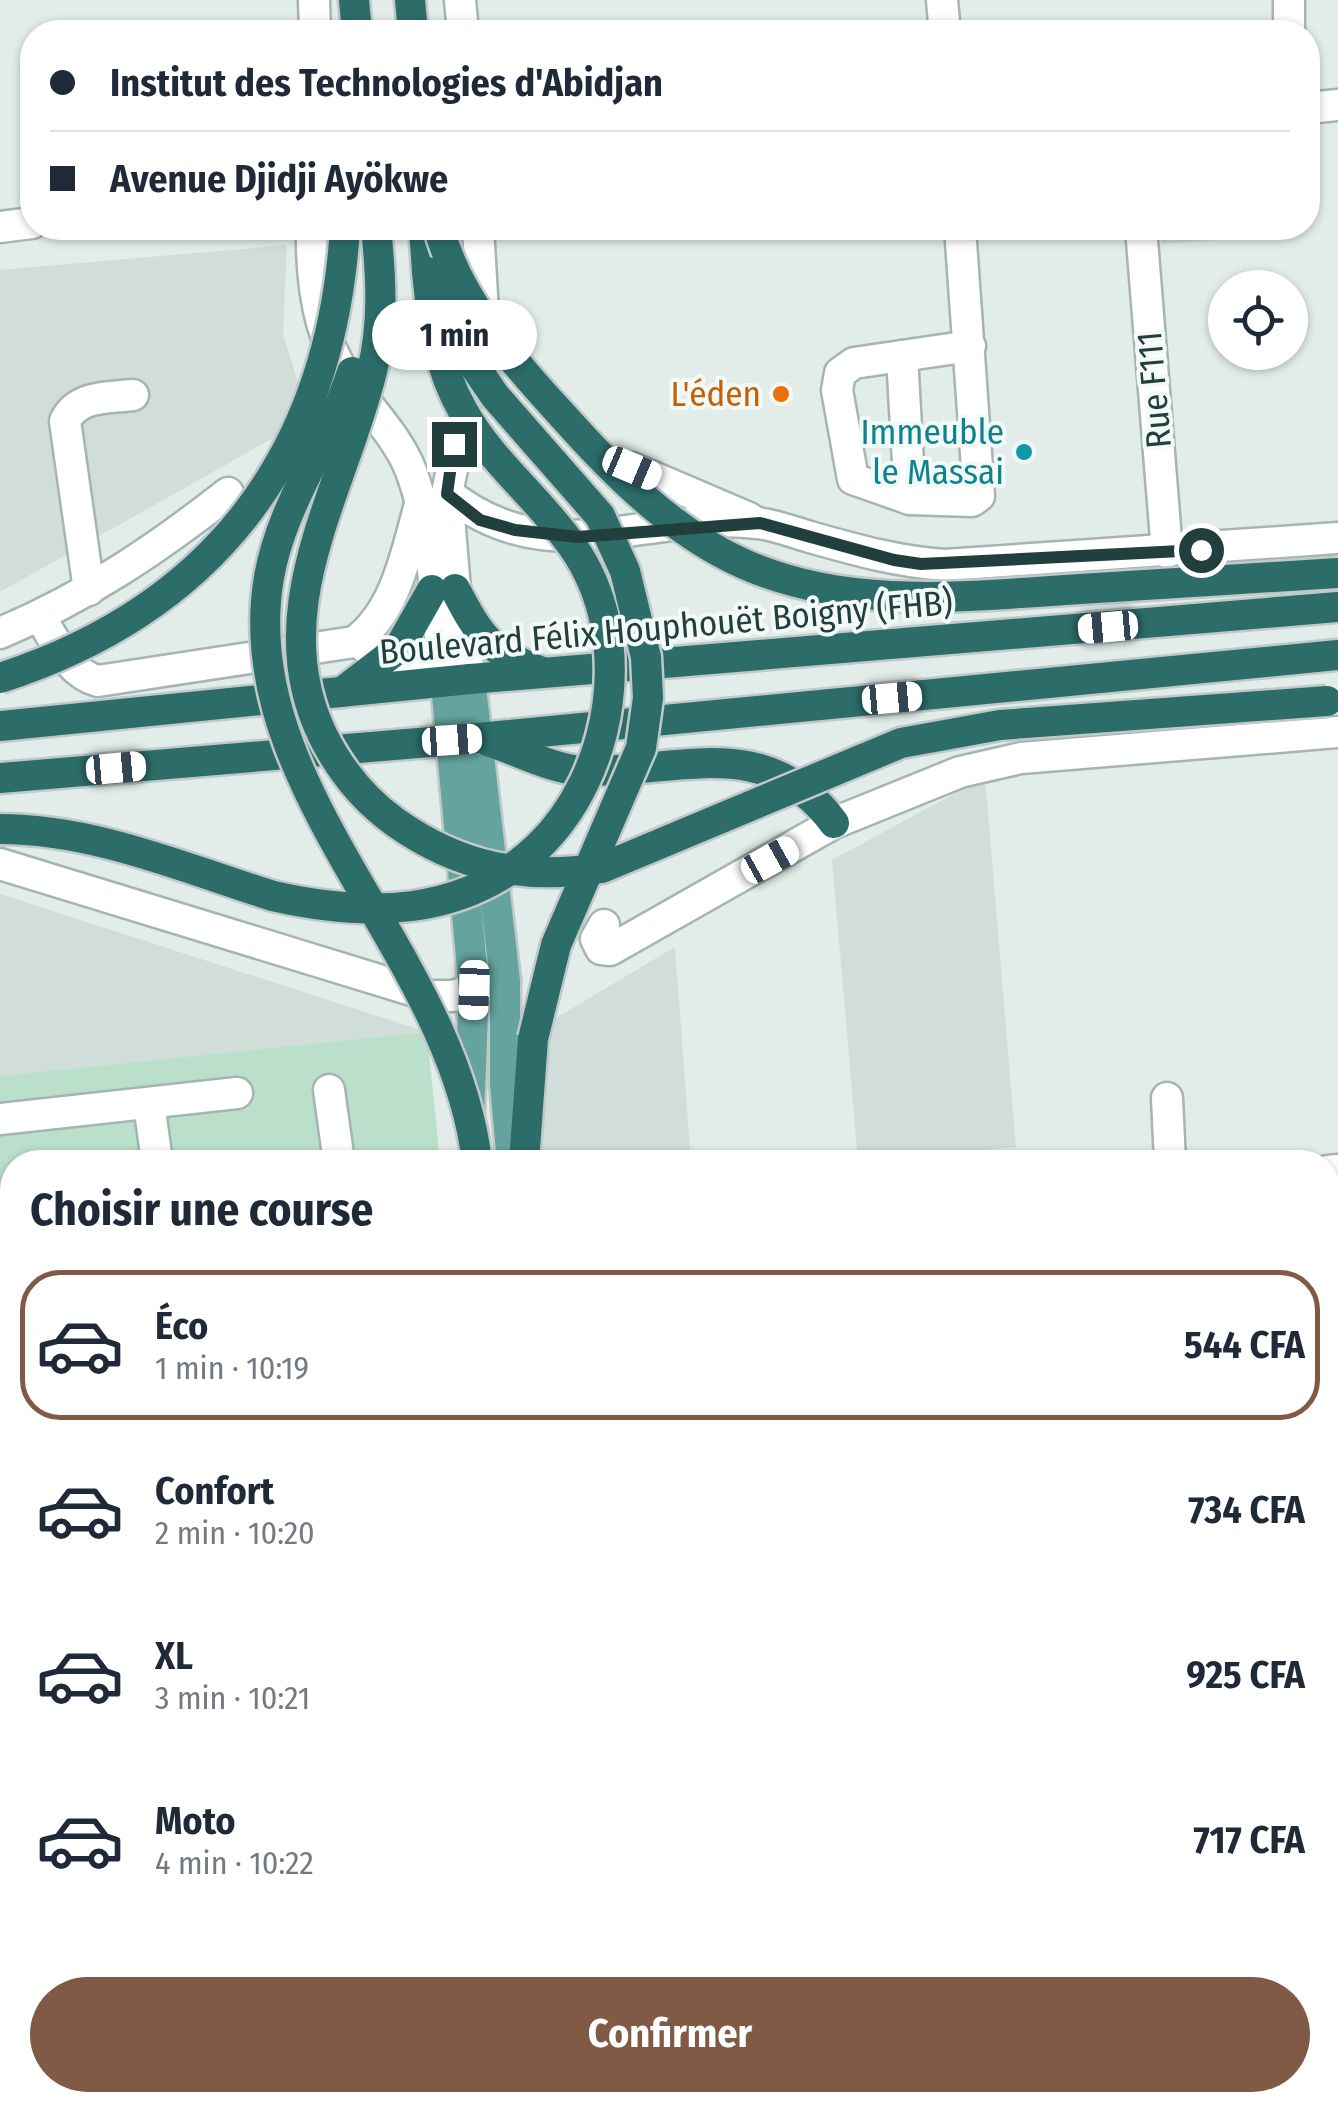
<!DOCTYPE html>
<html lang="fr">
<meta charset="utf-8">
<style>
body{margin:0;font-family:"Fira Sans Condensed",sans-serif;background:#f6f6f7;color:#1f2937;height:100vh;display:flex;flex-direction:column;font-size:38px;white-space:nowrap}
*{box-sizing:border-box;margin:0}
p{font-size:32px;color:#747a83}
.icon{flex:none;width:55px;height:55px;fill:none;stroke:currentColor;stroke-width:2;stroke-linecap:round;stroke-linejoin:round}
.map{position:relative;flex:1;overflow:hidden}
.side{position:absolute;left:0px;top:1150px;width:1340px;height:962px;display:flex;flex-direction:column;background:#fff;border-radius:40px 40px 0 0;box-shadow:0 2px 8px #0004}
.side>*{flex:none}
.guide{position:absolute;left:20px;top:20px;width:1300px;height:220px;border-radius:40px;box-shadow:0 2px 8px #0004;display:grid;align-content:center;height:220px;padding:0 30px;background:#fff}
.buttons{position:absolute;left:1208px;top:270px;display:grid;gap:20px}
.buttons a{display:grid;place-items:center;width:100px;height:100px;border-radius:50%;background:#fff;box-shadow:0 2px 8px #0004;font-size:50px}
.end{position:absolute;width:45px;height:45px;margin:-22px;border:12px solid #213f3c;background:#fff;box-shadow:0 0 0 5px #fff}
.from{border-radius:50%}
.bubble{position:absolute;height:70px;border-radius:35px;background:#fff;box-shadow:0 2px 8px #0004;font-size:32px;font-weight:700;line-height:70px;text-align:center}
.car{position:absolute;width:30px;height:60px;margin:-30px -15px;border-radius:12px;box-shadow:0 0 8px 2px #0007;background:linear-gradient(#fff 24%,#345 0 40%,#fff 0 76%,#345 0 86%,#fff 0)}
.guide b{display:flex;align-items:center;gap:35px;height:95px;font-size:38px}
.guide b+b{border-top:2px solid #e0e1e3}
.guide i{width:25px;height:25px;background:#1f2937}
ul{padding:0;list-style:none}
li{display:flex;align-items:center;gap:30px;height:150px;margin:0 20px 15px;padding:0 10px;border:5px solid transparent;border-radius:40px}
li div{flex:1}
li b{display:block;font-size:38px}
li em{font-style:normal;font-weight:700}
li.current{border-color:#805a45}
li>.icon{width:90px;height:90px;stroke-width:1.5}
h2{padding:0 30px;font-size:45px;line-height:120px}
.action{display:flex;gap:20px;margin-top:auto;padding:20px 30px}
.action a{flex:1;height:115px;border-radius:60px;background:#805a45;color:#fff;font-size:40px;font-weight:700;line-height:115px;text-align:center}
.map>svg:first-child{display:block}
.built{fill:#d0ddd9}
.green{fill:#badfca}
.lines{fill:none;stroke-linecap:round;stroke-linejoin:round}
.minor-casing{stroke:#a4b5b2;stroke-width:35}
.major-casing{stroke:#c1c9c8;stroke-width:35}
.highway-casing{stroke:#c1c9c8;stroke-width:35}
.minor{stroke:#fff;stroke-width:30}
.major{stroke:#65a49e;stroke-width:30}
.highway{stroke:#2c6d6a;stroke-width:30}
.highway-bridge-casing{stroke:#c1c9c8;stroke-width:35;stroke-linecap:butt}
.highway-bridge{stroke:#2c6d6a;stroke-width:30}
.route{stroke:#213f3c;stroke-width:12}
.food-dot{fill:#e8710a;stroke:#f3f9f7;stroke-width:4}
.culture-dot{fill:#0f9aa8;stroke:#f3f9f7;stroke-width:4}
.labels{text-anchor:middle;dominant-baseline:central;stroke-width:8;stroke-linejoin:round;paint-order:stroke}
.street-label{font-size:35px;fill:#213f3c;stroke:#f3f9f7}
.food-label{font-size:35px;fill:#c56008;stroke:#f3f9f7;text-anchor:end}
.culture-label{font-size:35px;fill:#0d838f;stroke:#f3f9f7;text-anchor:end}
</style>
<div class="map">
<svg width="1338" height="2111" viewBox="0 0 1338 2111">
<rect width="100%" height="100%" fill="#e2edea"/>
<g class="built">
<polygon points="1160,228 1263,228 1264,236 1161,244"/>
<polygon points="287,245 283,334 298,382 275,437 0,592 0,270"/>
<polygon points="985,777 1016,1147 858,1161 832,860"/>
<polygon points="0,894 427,1032 0,1076"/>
<polygon points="675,947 691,1162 542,1162 535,1093 541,1027"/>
<polygon points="12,1420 12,2100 544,2100 527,2111 0,2111 0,1422"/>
</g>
<polygon class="green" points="427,1032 440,1162 12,1162 12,1268 0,1269 0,1076"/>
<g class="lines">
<defs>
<g id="minor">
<polyline points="314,0 315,32"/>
<polyline points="460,0 463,32"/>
<polyline points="942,0 945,32"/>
<polyline points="1289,32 1289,0"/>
<polyline points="1308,108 1338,105"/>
<polyline points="0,227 32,223"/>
<path d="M 312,228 C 311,276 317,334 346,376 C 367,407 397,435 411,471 C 435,536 436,615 446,684"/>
<polyline points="478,228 484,329"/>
<polyline points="960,228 979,496 972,501 910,499 853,479 837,390 840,373 854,363 970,346"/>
<polyline points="1141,228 1167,552"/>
<polyline points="902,356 910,499"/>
<polyline points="468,393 447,493 455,589 470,679"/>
<polyline points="632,468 749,518"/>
<path d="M 447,493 C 550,576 645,510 758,523 C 775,525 793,532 810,537 C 856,550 898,562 945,565 L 1338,538"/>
<path d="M 89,590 L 65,421 C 78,395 107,398 133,395"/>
<path d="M 40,617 C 56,641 68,673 98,681 L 354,642 C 397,612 407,549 421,501"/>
<path d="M 0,633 C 84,598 157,549 228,493"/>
<polyline points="365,647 446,684"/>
<polyline points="0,864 431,996 453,996 505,980"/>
<polyline points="604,925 596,939 601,949 610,950 834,823 960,772 1021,758 1338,732"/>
<polyline points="329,1090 339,1162"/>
<polyline points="1167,1098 1170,1162"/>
<polyline points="149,1103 157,1162"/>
<polyline points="0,1119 237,1093"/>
<polyline points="1328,1171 1338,1170"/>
<polyline points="0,1289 12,1288"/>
<polyline points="1328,1614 1338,1613"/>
<polyline points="0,2013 12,2005"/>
<polyline points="1180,2100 1181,2111"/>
<polyline points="552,2111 570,2100"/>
</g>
<g id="major">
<polyline points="470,679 505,980 505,1084 512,1162"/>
<polyline points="446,684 474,990 469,1115"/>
<polyline points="903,2100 909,2111"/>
</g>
<g id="highway">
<polyline points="354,0 357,32"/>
<polyline points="410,0 413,32"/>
<polyline points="424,228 427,272"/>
<path d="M 455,589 C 480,637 490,652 542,672"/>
<polyline points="342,692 399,648 432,590"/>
<polyline points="0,726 470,679 1338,607"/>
<path d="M 490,742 C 519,751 556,771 586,771 C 681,772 767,732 834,823"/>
<polyline points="0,778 478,738 1338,655"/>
<path d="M 0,829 C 94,829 184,868 273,896"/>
<polyline points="524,1162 533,1039"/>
</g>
</defs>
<use href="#minor" class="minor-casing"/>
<use href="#major" class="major-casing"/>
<use href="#highway" class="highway-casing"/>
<use href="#minor" class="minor"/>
<use href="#major" class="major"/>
<use href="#highway" class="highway"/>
<defs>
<g id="highway-bridge">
<path d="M 376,228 C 381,275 384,323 372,371 C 343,491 262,611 323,736 C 340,770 363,799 395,822 C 460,868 523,880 602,868 L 901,743 L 1000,725 L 1327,701"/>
<path d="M 439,228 C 457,299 514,363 563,416 C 614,473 672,532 744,564 C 849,611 969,596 1080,589 C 1166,584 1252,578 1338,573"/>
<polyline points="435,289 471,361 495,396 600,516 625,571 646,657 648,698 641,748 556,945 533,1039"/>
<path d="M 352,372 C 329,443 282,503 269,577 C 233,788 453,951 477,1162"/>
<path d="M 0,678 C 216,608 331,453 345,228"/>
<path d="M 273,896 C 366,917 463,918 538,847 C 614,774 636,637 573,547 C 540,499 491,462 463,411 C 438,367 432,322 427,272"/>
</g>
</defs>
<use href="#highway-bridge" class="highway-bridge-casing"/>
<use href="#highway-bridge" class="highway-bridge"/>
</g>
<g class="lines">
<polyline class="route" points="454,444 447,494 480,520 515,530 578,537 760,523 894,560 921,564 1201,550"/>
</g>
<circle class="food-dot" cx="781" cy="394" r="10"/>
<circle class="culture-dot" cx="1024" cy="452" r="10"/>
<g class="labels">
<g class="street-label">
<text transform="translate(1154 390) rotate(-95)">Rue F111</text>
<text transform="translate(666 627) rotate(-5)">Boulevard Félix Houphouët Boigny (FHB)</text>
</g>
<g class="food-label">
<text x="761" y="394">L'éden</text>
</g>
<g class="culture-label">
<text x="1004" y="432">Immeuble<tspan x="1004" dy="40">le Massai</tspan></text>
</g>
</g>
</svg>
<div class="buttons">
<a><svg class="icon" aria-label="locate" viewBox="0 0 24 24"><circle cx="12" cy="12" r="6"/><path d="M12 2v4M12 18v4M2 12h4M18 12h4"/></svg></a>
</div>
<i class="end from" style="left:1201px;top:550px"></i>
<i class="end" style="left:454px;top:444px"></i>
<div class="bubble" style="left:372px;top:300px;width:165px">1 min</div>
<i class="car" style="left:632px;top:468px;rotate:113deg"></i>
<i class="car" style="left:1108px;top:627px;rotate:265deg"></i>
<i class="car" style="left:892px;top:698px;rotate:85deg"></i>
<i class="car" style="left:452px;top:740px;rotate:86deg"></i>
<i class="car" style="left:116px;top:768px;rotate:85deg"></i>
<i class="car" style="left:770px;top:860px;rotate:61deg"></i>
<i class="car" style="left:474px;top:990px;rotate:182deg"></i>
<div class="guide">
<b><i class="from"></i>Institut des Technologies d'Abidjan</b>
<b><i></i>Avenue Djidji Ayökwe</b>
</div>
<section class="side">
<h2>Choisir une course</h2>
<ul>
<li class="current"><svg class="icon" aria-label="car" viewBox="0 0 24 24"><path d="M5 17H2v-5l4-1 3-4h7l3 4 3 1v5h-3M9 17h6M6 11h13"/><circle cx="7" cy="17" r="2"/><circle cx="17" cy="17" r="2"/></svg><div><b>Éco</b><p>1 min · 10:19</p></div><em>544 CFA</em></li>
<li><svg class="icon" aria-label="car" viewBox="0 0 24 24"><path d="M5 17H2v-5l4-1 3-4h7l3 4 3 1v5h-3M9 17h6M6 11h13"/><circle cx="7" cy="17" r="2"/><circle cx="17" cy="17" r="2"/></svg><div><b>Confort</b><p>2 min · 10:20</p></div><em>734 CFA</em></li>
<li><svg class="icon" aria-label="car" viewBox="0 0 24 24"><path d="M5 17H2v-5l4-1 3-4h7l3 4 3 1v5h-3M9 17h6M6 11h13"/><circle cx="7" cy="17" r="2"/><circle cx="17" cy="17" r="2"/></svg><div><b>XL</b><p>3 min · 10:21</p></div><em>925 CFA</em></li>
<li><svg class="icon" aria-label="car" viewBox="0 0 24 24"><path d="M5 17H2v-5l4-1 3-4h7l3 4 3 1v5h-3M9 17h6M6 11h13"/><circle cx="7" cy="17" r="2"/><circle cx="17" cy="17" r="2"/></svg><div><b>Moto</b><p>4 min · 10:22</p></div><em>717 CFA</em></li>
</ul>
<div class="action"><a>Confirmer</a></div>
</section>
</div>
